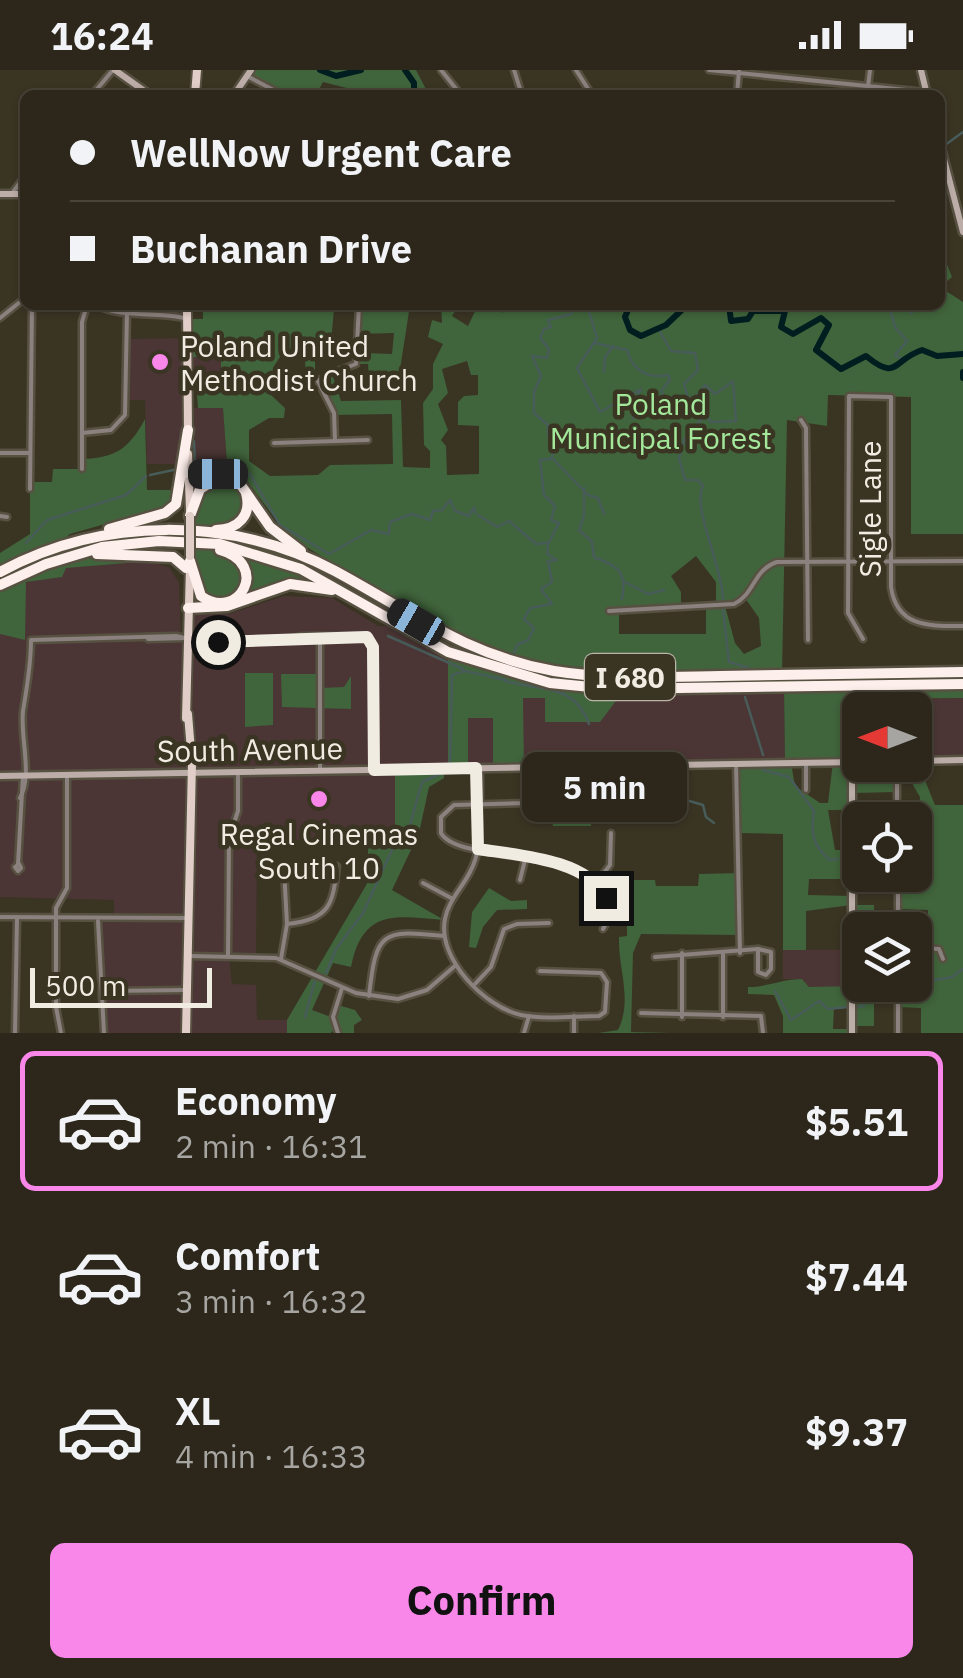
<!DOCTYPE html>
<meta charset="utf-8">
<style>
body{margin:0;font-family:"IBM Plex Sans",sans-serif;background:#383327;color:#f1f3f6;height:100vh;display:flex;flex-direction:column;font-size:38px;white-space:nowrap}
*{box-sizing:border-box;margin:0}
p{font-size:32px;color:#a6a5a2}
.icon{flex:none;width:55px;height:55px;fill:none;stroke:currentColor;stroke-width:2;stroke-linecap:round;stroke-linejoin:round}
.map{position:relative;height:963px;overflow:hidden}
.sheet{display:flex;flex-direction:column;background:#2c271a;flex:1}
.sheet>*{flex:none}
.banner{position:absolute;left:20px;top:20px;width:925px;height:220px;border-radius:15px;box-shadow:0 2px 8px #0004,0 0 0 2px #484439;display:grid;align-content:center;height:220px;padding:0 50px;background:#2c271a}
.needle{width:65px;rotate:270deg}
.controls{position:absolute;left:842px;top:622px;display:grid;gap:20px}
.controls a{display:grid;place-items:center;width:90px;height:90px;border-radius:15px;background:#2c271a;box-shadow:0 2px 8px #0004,0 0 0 2px #484439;font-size:50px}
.scale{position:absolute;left:30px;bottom:25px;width:182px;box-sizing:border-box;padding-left:10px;border:5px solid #f0ece2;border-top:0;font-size:28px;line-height:35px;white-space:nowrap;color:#f0ece2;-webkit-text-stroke:8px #3a3423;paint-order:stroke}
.end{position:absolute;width:45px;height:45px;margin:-22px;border:12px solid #f0ece2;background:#111;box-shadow:0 0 0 5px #111}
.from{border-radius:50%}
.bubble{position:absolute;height:70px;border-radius:15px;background:#2c271a;box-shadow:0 2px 8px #0004,0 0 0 2px #484439;font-size:32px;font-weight:800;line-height:70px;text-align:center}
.car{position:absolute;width:30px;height:60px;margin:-30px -15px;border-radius:12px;box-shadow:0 0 8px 2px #0007;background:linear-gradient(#222 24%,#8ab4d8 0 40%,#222 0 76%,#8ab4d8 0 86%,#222 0)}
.banner b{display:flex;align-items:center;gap:35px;height:95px;font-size:38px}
.banner b+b{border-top:2px solid #484439}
.banner i{width:25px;height:25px;background:#f1f3f6}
ul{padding:18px 0 0;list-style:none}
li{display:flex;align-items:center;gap:30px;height:140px;margin:0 20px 15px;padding:0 30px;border:5px solid transparent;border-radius:15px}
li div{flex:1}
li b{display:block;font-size:38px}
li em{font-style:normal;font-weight:800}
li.current{border-color:#f987e9}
li>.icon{width:90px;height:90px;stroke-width:1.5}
.primary-button{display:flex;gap:20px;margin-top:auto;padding:20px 50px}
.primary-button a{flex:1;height:115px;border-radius:15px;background:#f987e9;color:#111;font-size:40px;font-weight:800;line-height:115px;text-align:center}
.status{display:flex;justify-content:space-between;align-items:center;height:70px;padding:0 50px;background:#2c271a;direction:ltr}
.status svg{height:28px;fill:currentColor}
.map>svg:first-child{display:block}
.commercial{fill:#4b3635}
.green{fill:#40643b;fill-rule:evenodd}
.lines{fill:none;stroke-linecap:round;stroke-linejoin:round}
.stream{stroke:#485c5a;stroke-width:2.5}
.river{stroke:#001e20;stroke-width:6}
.street-casing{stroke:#575142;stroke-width:9}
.secondary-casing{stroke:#575142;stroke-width:11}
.primary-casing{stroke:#575142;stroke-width:12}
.highway-casing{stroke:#575142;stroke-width:15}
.street{stroke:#8b817e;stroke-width:4}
.secondary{stroke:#bcada8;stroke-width:6}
.primary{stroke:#e2cec8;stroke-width:8}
.highway{stroke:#fdefeb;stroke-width:10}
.primary-bridge-casing{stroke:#575142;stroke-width:12;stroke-linecap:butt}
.primary-bridge{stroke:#e2cec8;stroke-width:8}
.route{stroke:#f0ece2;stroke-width:12}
.poi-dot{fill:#f987e9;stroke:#3a3423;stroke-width:4}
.labels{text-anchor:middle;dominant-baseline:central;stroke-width:9;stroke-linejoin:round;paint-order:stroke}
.shield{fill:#3a3423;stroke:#b9b5a9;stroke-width:2.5}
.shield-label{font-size:28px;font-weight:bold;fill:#f0ece2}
.poi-label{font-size:30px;fill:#f0ece2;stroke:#3a3423;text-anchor:start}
.park-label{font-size:30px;fill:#a3e79a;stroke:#3a3423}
.street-label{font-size:30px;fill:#f0ece2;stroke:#3a3423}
</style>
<div class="status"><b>16:24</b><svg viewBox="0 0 49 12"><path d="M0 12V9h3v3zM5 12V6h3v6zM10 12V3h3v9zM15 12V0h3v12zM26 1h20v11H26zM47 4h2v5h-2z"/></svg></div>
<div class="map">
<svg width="963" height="963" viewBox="0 0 963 963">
<rect width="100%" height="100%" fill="#3a3423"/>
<g class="commercial">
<polygon points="187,268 221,287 221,310 187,311 188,344 182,348 180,394 147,394 145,330 127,330 127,269"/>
<polygon points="223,337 227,395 196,395 193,338"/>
<polygon points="81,492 153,493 169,497 179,513 181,570 194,566 194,545 229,544 284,526 332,528 378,556 396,556 448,582 448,698 396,699 395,769 257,770 256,886 229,886 232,914 256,915 257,950 288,950 288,963 104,963 98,851 114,850 114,830 0,827 0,564 24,569 25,513"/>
<polygon points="784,617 785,693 632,696 632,738 591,738 591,718 596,718 523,697 523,628 545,627 545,651 625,619"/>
<polygon points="963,628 963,690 915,691 915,640 860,640 860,692 852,692 851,629"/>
<polygon points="493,647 493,698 468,698 468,648"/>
<polygon points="783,880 852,880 852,917 809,917 802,909 783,909"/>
</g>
<g class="green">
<polygon points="251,0 416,0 429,25 374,25 323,12 316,25 283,25 247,6"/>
<path d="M 940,177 L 952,207 L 946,212 L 946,221 L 963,232 L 963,464 L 911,464 L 911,327 L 828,325 L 827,356 L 787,350 L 782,605 L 648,607 L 541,598 L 448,562 L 288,466 L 242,404 L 196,400 L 198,395 L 227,394 L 223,338 L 198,338 L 196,312 L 221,309 L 221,287 L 187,287 L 187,249 L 203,249 L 203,235 L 315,235 L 334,239 L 331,272 L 315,273 L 315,309 L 306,309 L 305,290 L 296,278 L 285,279 L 273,298 L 271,325 L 285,338 L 284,348 L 269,348 L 249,360 L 249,391 L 270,406 L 318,405 L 330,395 L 393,394 L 392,344 L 335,345 L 317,309 L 332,303 L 341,331 L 401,330 L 403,397 L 430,398 L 430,381 L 424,375 L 423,333 L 433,319 L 433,294 L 443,274 L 428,267 L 432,250 L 442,253 L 441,235 L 459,235 L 452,246 L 468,256 L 478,235 L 498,235 L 502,243 L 508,235 L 940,235 ZM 467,291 L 471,305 L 478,305 L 478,325 L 464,326 L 458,332 L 458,355 L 479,356 L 479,404 L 447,405 L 446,376 L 441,370 L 448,360 L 438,334 L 448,323 L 442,299 ZM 696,486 L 716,512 L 716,535 L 706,536 L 706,564 L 619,564 L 619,538 L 681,536 L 681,522 L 671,506 ZM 745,528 L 759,548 L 761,576 L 744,584 L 735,573 L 725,536 Z"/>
<polygon points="359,235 410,235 399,306 369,307 368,294 356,294 357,275 365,275 366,283 392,284 394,263 358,264"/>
<path d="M 145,349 L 147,420 L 176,420 L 168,436 L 70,464 L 54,479 L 0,502 L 0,483 L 30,464 L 30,412 L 52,412 L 53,399 L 81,399 L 82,389 C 115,388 129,379 145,349 Z"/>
<polygon points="212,410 232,411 245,424 244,444 223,458 193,457 195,434"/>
<polygon points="193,476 227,484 240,492 244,516 229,531 204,527 193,493"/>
<polygon points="218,476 255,484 333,518 307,513 240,531 247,501"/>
<polygon points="107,486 139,492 66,498 62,507 26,512 25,570 0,564 0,515 79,490"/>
<polygon points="448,582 514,605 625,619 600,652 545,652 545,628 523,628 524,697 597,696 597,718 591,719 591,756 553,756 546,723 536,708 523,707 523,698 493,698 493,648 468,648 468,698 448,698"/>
<polygon points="245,603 273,603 273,655 245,657"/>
<polygon points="281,604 320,604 321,618 344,617 351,606 351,639 282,637"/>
<path d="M 963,614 L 963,628 L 851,629 L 852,691 L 897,695 L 897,722 L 852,723 L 852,740 L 828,740 L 835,780 L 852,780 L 852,760 L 860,760 L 860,793 L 852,794 L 852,809 L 809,809 L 808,825 L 852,826 L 852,835 L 874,835 L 875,860 L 860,860 L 860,898 L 852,898 L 851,835 L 806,841 L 806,880 L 783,880 L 783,764 L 740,763 L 736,694 L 785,692 L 784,617 ZM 833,692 L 828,733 L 820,733 L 795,716 L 791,693 Z"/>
<path d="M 926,690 L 926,713 L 935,735 L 963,735 L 963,963 L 921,963 L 921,938 L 898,937 L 897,922 L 874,922 L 874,956 L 852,956 L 852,938 L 834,938 L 833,959 L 852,959 L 852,963 L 783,963 L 783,946 L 774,925 L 748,924 L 748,917 C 768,917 782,909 802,909 L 809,917 L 915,915 L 921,878 L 915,878 L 915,860 L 898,860 L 898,853 L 928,852 L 928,840 L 898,839 L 898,805 L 915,805 L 920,727 L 913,715 L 913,695 Z"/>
<path d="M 444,698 L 444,708 L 429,717 L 419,763 L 392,820 L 444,850 C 395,846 363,838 351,897 L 333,893 L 312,940 L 334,948 L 338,935 L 355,940 L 362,950 L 354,955 L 354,963 L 340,963 L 336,957 L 331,963 L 287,963 L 287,950 L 368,812 L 368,769 L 395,768 L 395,699 Z"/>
<path d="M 740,803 L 740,865 L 641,864 L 633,883 L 631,962 L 671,963 L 598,963 L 618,960 C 633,929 618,900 619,867 L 627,866 L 627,810 L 655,810 L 656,816 L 698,816 L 699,804 Z"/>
<polygon points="489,818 511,831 527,830 527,839 497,840 483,857 476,878 469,877 472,842"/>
</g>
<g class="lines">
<g class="stream">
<polyline points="941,78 963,62"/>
<polyline points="940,214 940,222"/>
<polyline points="583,235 588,238 597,268 577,298 600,342 641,319 632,336 633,348"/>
<polyline points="896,235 890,239 895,257 907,271 895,285 903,290"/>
<polyline points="905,235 911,243 917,235"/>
<polyline points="932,235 939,237 940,231"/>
<path d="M 659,260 L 671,281 L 695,283 L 698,300 L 684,314 L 688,328 L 695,328 L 705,315 L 715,324 L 733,311 L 736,351 L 711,352 L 706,345 L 695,356 L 694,365 L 685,368 L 679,388 L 685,410 L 698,410 L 703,416 C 691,435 724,501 723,532"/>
<path d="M 594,273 L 627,280 C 632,300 647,309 668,305 L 670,310 L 661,321 L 667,332 L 683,334"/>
<polyline points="604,302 605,287 613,276"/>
<polyline points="194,371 195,395"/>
<polyline points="553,389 588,425 598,428 604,444"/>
<polyline points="194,399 250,404 280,455 329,484 371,460 389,464 390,452 412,444 430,450 433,441 442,440 450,430 455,441 469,446 474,437 475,443"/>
<polyline points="150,405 178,399"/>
<path d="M 584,418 L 584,446 L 579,460 L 592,472 L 594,487 C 614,496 628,498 622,529"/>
<polyline points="478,445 497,457 509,451 536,474 547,473"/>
<polyline points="26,473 47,450 126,425 146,406"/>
<polyline points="548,474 559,453 551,450 555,436 544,425 540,390 551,389 557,375 548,366 548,355 534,343 534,322 541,306 532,286 547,288 549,279 540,268 544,259 551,257 548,250 571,244 574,235"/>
<polyline points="625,512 648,524 664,520"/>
<polyline points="723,539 729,592 749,598"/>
<polyline points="388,566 463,599"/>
<polyline points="513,585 517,575 528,570 534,558 524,549 530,538 552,534 541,519 552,512 548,491 557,490 547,484 548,475"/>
<path d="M 505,611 C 543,621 575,614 589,654"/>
<polyline points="745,627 763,685"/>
<polyline points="450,692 452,605 465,601 506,610"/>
<path d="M 763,700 L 789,707 L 814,741 C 811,760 811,775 830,790 L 838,789"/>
<polyline points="631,701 641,716 652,721"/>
<polyline points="655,722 683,729"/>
<polyline points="686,730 703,735 706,747 714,753"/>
<polyline points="326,903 336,879 363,843 392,780 407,766 422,712 442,703"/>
<polyline points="915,914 952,907 963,899"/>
<polyline points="775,921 791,950 819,931 828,939 848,937"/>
<polyline points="901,921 912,915"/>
<polyline points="855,937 864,936 863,927 896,920"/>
<polyline points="305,947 315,910"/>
</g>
<g class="river">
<polyline points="320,0 336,6 361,0"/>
<polyline points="405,0 414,13 414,25"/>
<polyline points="630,235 625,247 630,260 641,266 666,255 687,235"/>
<path d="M 729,235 L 731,251 L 748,249 L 753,241 L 785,241 L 781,257 L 793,264 L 821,248 L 829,255 L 816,280 L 841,299 L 866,286 C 898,312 892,290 922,280 L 937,286 L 963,284"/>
<polyline points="963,302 963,308"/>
</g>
<defs>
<g id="street">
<polyline points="441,0 461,25"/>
<polyline points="514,0 522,25"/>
<polyline points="576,0 592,25"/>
<polyline points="709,0 926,22"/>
<polyline points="247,6 283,25"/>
<polyline points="92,25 113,0"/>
<polyline points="737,25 739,0"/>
<polyline points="867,25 870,0"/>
<polyline points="13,122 25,106"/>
<path d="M 97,235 C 122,249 156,241 184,248"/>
<polyline points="492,235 495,237"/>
<polyline points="0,248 25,228"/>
<polyline points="332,303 356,294 359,235"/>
<polyline points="187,310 317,309 334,343 335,371"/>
<polyline points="801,350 806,358 808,570"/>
<polyline points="82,363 111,360 125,345 127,242"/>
<polyline points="274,373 368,370"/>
<polyline points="0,383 30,383"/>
<polyline points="82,399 82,252 87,235"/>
<polyline points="30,419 32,235"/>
<polyline points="0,446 7,447"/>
<path d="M 609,541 L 734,534 C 755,524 753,500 777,492 L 963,491"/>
<polyline points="320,566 320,700"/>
<polyline points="148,569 188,568"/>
<path d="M 863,569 L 848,543 L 849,326 L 891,327 L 891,517 C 897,558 930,556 963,556"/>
<polyline points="736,694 740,883"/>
<polyline points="897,695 897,750"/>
<polyline points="476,698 478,733"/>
<polyline points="806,720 806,695"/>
<path d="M 20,728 C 33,705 20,668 23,641 C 27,617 31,595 31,570 L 176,566 L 202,572 L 281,571 L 303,566 L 364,566 L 373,579 L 373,699"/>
<polyline points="480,729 480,698"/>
<path d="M 479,733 C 479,757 482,780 470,802 C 462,818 448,831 445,849 C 437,889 485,937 521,945 C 546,950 574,946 599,946 L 605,942 L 607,912 L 601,903 L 540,901"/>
<path d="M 527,733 L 454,735 L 441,747 L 441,763 C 459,796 603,773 608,837 C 609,846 608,852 603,859"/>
<polyline points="18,794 23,705"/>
<polygon points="19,794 21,798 18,801 15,797"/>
<path d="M 337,796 C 333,835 330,849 287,854 L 284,799 Z"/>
<polyline points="898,805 898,860"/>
<polyline points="520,810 526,786"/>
<polyline points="597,812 610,795 611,763"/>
<polyline points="423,813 453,829"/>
<polyline points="0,847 187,848"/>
<polyline points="98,851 104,963"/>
<polyline points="915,878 939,879 943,889"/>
<polygon points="758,879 771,882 771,899 766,905 758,902"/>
<polyline points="682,883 682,947"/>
<polyline points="190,886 276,888 356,923 398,929 427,920 456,895"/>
<polyline points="228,886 229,768 238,741 238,702"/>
<polyline points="655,887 758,879"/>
<polyline points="281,889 287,854"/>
<polyline points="475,914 491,897 504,859 517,854 549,853"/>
<polyline points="898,915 898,963"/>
<polyline points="107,921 187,920"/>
<path d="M 369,926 C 376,862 381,859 444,866"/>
<polyline points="641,943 761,946 763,963"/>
<polyline points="723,947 723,883"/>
<polyline points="15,963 17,848"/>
<polyline points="61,963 56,937 56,838 67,818 67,704"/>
<polyline points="338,963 333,947 342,918"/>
<polyline points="524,963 529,946"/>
<polyline points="574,963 574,946"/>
</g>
<g id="secondary">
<polyline points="115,0 150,25"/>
<polyline points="921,0 927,25"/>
<polyline points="234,25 251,0"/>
<polyline points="940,74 963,162"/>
<polyline points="0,124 25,124"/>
<polyline points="915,691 963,690"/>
<polyline points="852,692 852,963"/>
<polyline points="0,706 860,692"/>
</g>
<g id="primary">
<polyline points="195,25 197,0"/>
<polyline points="187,235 188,365"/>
<polyline points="188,384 190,440"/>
<polyline points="186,648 190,497"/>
<polyline points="186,963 192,693 188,644"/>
</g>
<g id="highway">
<polyline points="188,403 236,408 270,457 301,481"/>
<polyline points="190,446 200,419 220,407"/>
<polyline points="109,459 165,443 176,434 188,360"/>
<path d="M 216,460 C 239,459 252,445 246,423"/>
<polyline points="97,484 173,487 186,498"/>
<path d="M 190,491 L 201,526 C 239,553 271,494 220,480"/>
<path d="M 0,502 C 102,446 232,446 335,501 C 411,542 466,585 554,601 C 609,610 665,607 720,606 C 801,604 882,603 963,602"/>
<polyline points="0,515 46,494 102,477 159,471 220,474 301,499 448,582 550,613 611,619 963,614"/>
<polyline points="188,538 227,536 290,514 332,520"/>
</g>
</defs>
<use href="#street" class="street-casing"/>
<use href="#secondary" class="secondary-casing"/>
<use href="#primary" class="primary-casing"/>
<use href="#highway" class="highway-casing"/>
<use href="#street" class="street"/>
<use href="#secondary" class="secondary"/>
<use href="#primary" class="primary"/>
<use href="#highway" class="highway"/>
<defs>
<polyline id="primary-bridge" points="190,486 190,446"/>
</defs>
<use href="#primary-bridge" class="primary-bridge-casing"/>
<use href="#primary-bridge" class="primary-bridge"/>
</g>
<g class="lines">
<path class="route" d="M 218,572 L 367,567 L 373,577 L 374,700 L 476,698 L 478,779 C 516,785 588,789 606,828"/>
</g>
<g class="poi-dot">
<circle cx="160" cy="292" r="10"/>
<circle cx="319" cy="729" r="10"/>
</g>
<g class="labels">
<rect class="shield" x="585" y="584" width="90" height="46" rx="8"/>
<g class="shield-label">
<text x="630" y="607">I 680</text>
</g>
<g class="poi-label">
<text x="180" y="275">Poland United<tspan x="180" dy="34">Methodist Church</tspan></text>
<text x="319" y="763" text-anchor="middle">Regal Cinemas<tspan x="319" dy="34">South 10</tspan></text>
</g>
<g class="park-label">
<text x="661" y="333">Poland<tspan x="661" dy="34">Municipal Forest</tspan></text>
</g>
<g class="street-label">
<text transform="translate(869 439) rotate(-90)">Sigle Lane</text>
<text transform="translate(250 679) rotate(-1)">South Avenue</text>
</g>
</g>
</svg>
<div class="controls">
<a><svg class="needle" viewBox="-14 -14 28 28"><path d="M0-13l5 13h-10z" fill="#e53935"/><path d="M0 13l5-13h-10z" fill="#a6a5a2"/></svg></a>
<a><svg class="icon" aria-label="locate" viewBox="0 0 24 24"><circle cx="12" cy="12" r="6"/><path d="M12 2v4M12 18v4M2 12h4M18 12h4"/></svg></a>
<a><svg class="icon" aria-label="layers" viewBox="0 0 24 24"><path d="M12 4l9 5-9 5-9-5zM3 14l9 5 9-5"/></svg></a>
</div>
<div class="scale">500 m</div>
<i class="end from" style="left:218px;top:572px"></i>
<i class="end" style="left:606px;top:828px"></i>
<div class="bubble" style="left:522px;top:682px;width:165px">5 min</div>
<i class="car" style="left:218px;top:404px;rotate:270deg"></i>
<i class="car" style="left:416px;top:552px;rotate:300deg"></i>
<div class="banner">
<b><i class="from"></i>WellNow Urgent Care</b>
<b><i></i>Buchanan Drive</b>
</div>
</div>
<section class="sheet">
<ul>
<li class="current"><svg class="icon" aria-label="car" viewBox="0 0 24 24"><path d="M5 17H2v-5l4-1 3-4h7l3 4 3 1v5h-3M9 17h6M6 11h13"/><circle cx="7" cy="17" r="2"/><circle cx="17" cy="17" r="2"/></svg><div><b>Economy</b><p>2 min · 16:31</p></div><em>$5.51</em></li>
<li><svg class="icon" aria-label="car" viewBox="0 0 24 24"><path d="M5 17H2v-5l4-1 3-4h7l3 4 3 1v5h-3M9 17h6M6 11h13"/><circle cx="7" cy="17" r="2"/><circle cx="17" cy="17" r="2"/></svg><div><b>Comfort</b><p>3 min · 16:32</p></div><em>$7.44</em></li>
<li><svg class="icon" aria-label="car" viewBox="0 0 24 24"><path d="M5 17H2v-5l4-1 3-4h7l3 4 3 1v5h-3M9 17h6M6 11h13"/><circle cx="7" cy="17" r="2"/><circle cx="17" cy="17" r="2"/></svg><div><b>XL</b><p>4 min · 16:33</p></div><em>$9.37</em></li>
</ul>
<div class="primary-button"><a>Confirm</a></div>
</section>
